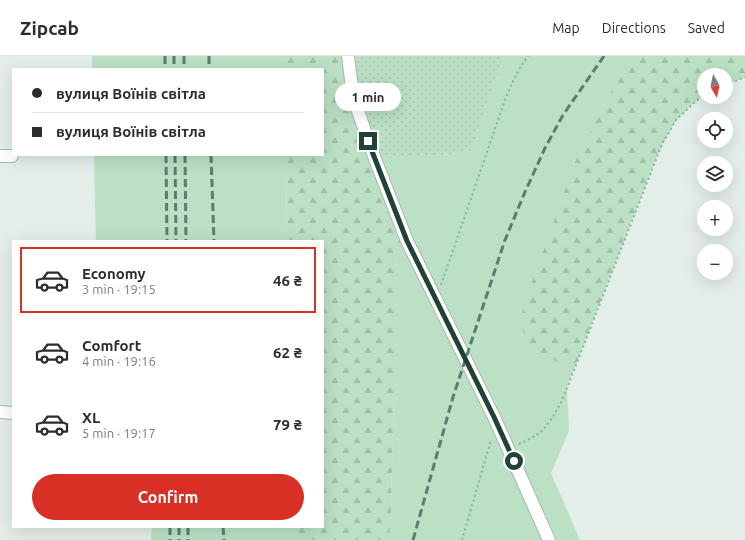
<!DOCTYPE html>
<meta charset="utf-8">
<style>
body{margin:0;font-family:Ubuntu,sans-serif;background:#f2f2f3;color:#2b2b33;height:100vh;display:flex;flex-direction:column;font-size:15px;white-space:nowrap}
*{box-sizing:border-box;margin:0}
p{font-size:13px;color:#7c7c81}
.icon{flex:none;width:22px;height:22px;fill:none;stroke:currentColor;stroke-width:2;stroke-linecap:round;stroke-linejoin:round}
.map{position:relative;flex:1;overflow:hidden}
.sheet{position:absolute;left:12px;top:184px;width:312px;height:288px;display:flex;flex-direction:column;background:#fff;border-radius:0px;box-shadow:0 4px 16px #0002}
.sheet>*{flex:none}
.banner{position:absolute;left:12px;top:12px;width:312px;height:88px;border-radius:0px;box-shadow:0 4px 16px #0002;display:grid;align-content:center;height:88px;padding:0 20px;background:#fff}
.needle{width:26px;rotate:171deg}
.tools{position:absolute;left:697px;top:12px;display:grid;gap:8px}
.tools a{display:grid;place-items:center;width:36px;height:36px;border-radius:50%;background:#fff;box-shadow:0 4px 16px #0002;font-size:20px}
.end{position:absolute;width:18px;height:18px;margin:-9px;border:5px solid #224137;background:#fff;box-shadow:0 0 0 2px #fff}
.from{border-radius:50%}
.bubble{position:absolute;height:28px;border-radius:14px;background:#fff;box-shadow:0 4px 16px #0002;font-size:13px;font-weight:700;line-height:28px;text-align:center}
.banner b{display:flex;align-items:center;gap:14px;height:38px;font-size:15px}
.banner b+b{border-top:1px solid #e1e1e2}
.banner i{width:10px;height:10px;background:#2b2b33}
ul{padding:7px 0 0;list-style:none}
li{display:flex;align-items:center;gap:12px;height:66px;margin:0 8px 6px;padding:0 12px;border:2px solid transparent;border-radius:0px}
li div{flex:1}
li b{display:block;font-size:15px}
li em{font-style:normal;font-weight:700}
li.on{border-color:#d93025}
li>.icon{width:36px;height:36px;stroke-width:1.5}
.cta{display:flex;gap:8px;margin-top:auto;padding:8px 20px}
.cta a{flex:1;height:46px;border-radius:24px;background:#d93025;color:#fff;font-size:16px;font-weight:700;line-height:46px;text-align:center}
header{display:flex;align-items:center;gap:24px;box-sizing:border-box;height:56px;padding:0 20px;background:#fff;border-bottom:1px solid #e1e1e2}
header strong{font-size:19px}
nav{display:flex;gap:22px;margin-inline-start:auto;font-size:14px}
.map>svg:first-child{display:block}
.grass{fill:#bbe0c4}
.forest{fill:url(#forest-firs)}
.garden{fill:url(#garden-dots)}
.lines{fill:none;stroke-linecap:round;stroke-linejoin:round}
.minor-casing{stroke:#a5b7b0;stroke-width:14}
.path{stroke:#82b3a2;stroke-width:2;stroke-dasharray:2 3;stroke-linecap:butt}
.minor{stroke:#fff;stroke-width:12}
.rail{stroke:#5c7c72;stroke-width:3;stroke-dasharray:8 4;stroke-linecap:butt}
.route{stroke:#224137;stroke-width:5}
</style>
<header>
<strong>Zipcab</strong>
<nav><a>Map</a><a>Directions</a><a>Saved</a></nav>
</header>
<div class="map">
<svg width="745" height="484" viewBox="0 0 745 484">
<defs>
<pattern id="forest-firs" width="22" height="20" patternUnits="userSpaceOnUse"><rect width="22" height="20" fill="#bbe0c4"/><path d="M5 1l3.5 6h-7zM16 11l3.5 6h-7z" fill="#a0c1a9"/></pattern>
<pattern id="garden-dots" width="8" height="8" patternUnits="userSpaceOnUse"><rect width="8" height="8" fill="#bbe0c4"/><path d="M2 2h.1M6 6h.1" fill="none" stroke="#a0c1a9" stroke-width="1.8" stroke-linecap="round"/></pattern>
</defs>
<rect width="100%" height="100%" fill="#e3eee9"/>
<g class="grass">
<rect x="92" y="0" width="192" height="13"/>
<path d="M 504,0 L 745,0 L 745,21 L 726,29 L 726,19 L 704,19 L 704,39 C 694,46 683,55 676,65 C 667,76 662,89 656,102 L 567,331 L 569,375 L 551,417 L 580,484 L 389,484 L 391,456 L 394,331 L 394,213 L 396,201 L 399,194 L 375,103 L 468,97 L 472,93 Z"/>
<polygon points="94,99 286,99 287,185 96,185"/>
<polygon points="152,471 292,471 292,484 151,484"/>
</g>
<g class="forest">
<path d="M 284,0 L 348,0 L 407,185 C 401,192 396,197 395,207 L 394,331 L 391,456 L 389,484 L 292,484 L 292,471 L 323,471 L 323,185 L 287,185 L 286,99 L 323,99 L 323,13 L 284,13 Z"/>
<path d="M 645,0 L 745,0 L 745,21 L 726,29 L 726,19 L 704,19 L 704,39 C 679,57 668,74 656,102 L 574,313 L 540,298 L 533,292 L 524,277 L 521,268 L 523,251 L 576,104 L 609,39 L 619,23 Z"/>
</g>
<polygon class="garden" points="348,0 504,0 472,93 468,97 375,103"/>
<g class="lines">
<defs>
<g id="minor">
<polyline points="348,0 351,24 358,55 375,103 407,185 494,361 549,484"/>
<polyline points="0,100 12,100"/>
<polyline points="0,356 13,357"/>
</g>
</defs>
<use href="#minor" class="minor-casing"/>
<g class="path">
<polyline points="726,29 745,21"/>
<path d="M 441,229 L 505,44 C 511,28 518,14 528,0"/>
<path d="M 519,388 C 527,384 537,380 544,373 C 551,365 556,355 562,345 L 662,88 L 676,64 L 695,46 L 704,39"/>
<polyline points="462,484 491,384"/>
</g>
<use href="#minor" class="minor"/>
<g class="rail">
<polyline points="165,0 165,13"/>
<polyline points="174,0 174,13"/>
<polyline points="184,0 184,13"/>
<polyline points="209,0 209,13"/>
<polyline points="166,99 167,185"/>
<polyline points="175,99 176,185"/>
<polyline points="185,99 186,185"/>
<polyline points="211,99 214,185"/>
<polyline points="170,471 170,484"/>
<polyline points="179,471 179,484"/>
<polyline points="188,471 188,484"/>
<polyline points="223,471 224,484"/>
<polyline points="413,484 453,341 505,184 525,136 545,92 563,59 604,0"/>
</g>
</g>
<g class="lines">
<polyline class="route" points="368,85 407,185 494,361 514,405"/>
</g>
</svg>
<div class="tools">
<a><svg class="needle" viewBox="-14 -14 28 28"><path d="M0-13l5 13h-10z" fill="#e53935"/><path d="M0 13l5-13h-10z" fill="#7c7c81"/></svg></a>
<a><svg class="icon" aria-label="locate" viewBox="0 0 24 24"><circle cx="12" cy="12" r="6"/><path d="M12 2v4M12 18v4M2 12h4M18 12h4"/></svg></a>
<a><svg class="icon" aria-label="layers" viewBox="0 0 24 24"><path d="M12 4l9 5-9 5-9-5zM3 14l9 5 9-5"/></svg></a>
<a>+</a>
<a>−</a>
</div>
<i class="end from" style="left:514px;top:405px"></i>
<i class="end" style="left:368px;top:85px"></i>
<div class="bubble" style="left:335px;top:27px;width:66px">1 min</div>
<div class="banner">
<b><i class="from"></i>вулиця Воїнів світла</b>
<b><i></i>вулиця Воїнів світла</b>
</div>
<section class="sheet">
<ul>
<li class="on"><svg class="icon" aria-label="car" viewBox="0 0 24 24"><path d="M5 17H2v-5l4-1 3-4h7l3 4 3 1v5h-3M9 17h6M6 11h13"/><circle cx="7" cy="17" r="2"/><circle cx="17" cy="17" r="2"/></svg><div><b>Economy</b><p>3 min · 19:15</p></div><em>46 ₴</em></li>
<li><svg class="icon" aria-label="car" viewBox="0 0 24 24"><path d="M5 17H2v-5l4-1 3-4h7l3 4 3 1v5h-3M9 17h6M6 11h13"/><circle cx="7" cy="17" r="2"/><circle cx="17" cy="17" r="2"/></svg><div><b>Comfort</b><p>4 min · 19:16</p></div><em>62 ₴</em></li>
<li><svg class="icon" aria-label="car" viewBox="0 0 24 24"><path d="M5 17H2v-5l4-1 3-4h7l3 4 3 1v5h-3M9 17h6M6 11h13"/><circle cx="7" cy="17" r="2"/><circle cx="17" cy="17" r="2"/></svg><div><b>XL</b><p>5 min · 19:17</p></div><em>79 ₴</em></li>
</ul>
<div class="cta"><a>Confirm</a></div>
</section>
</div>
